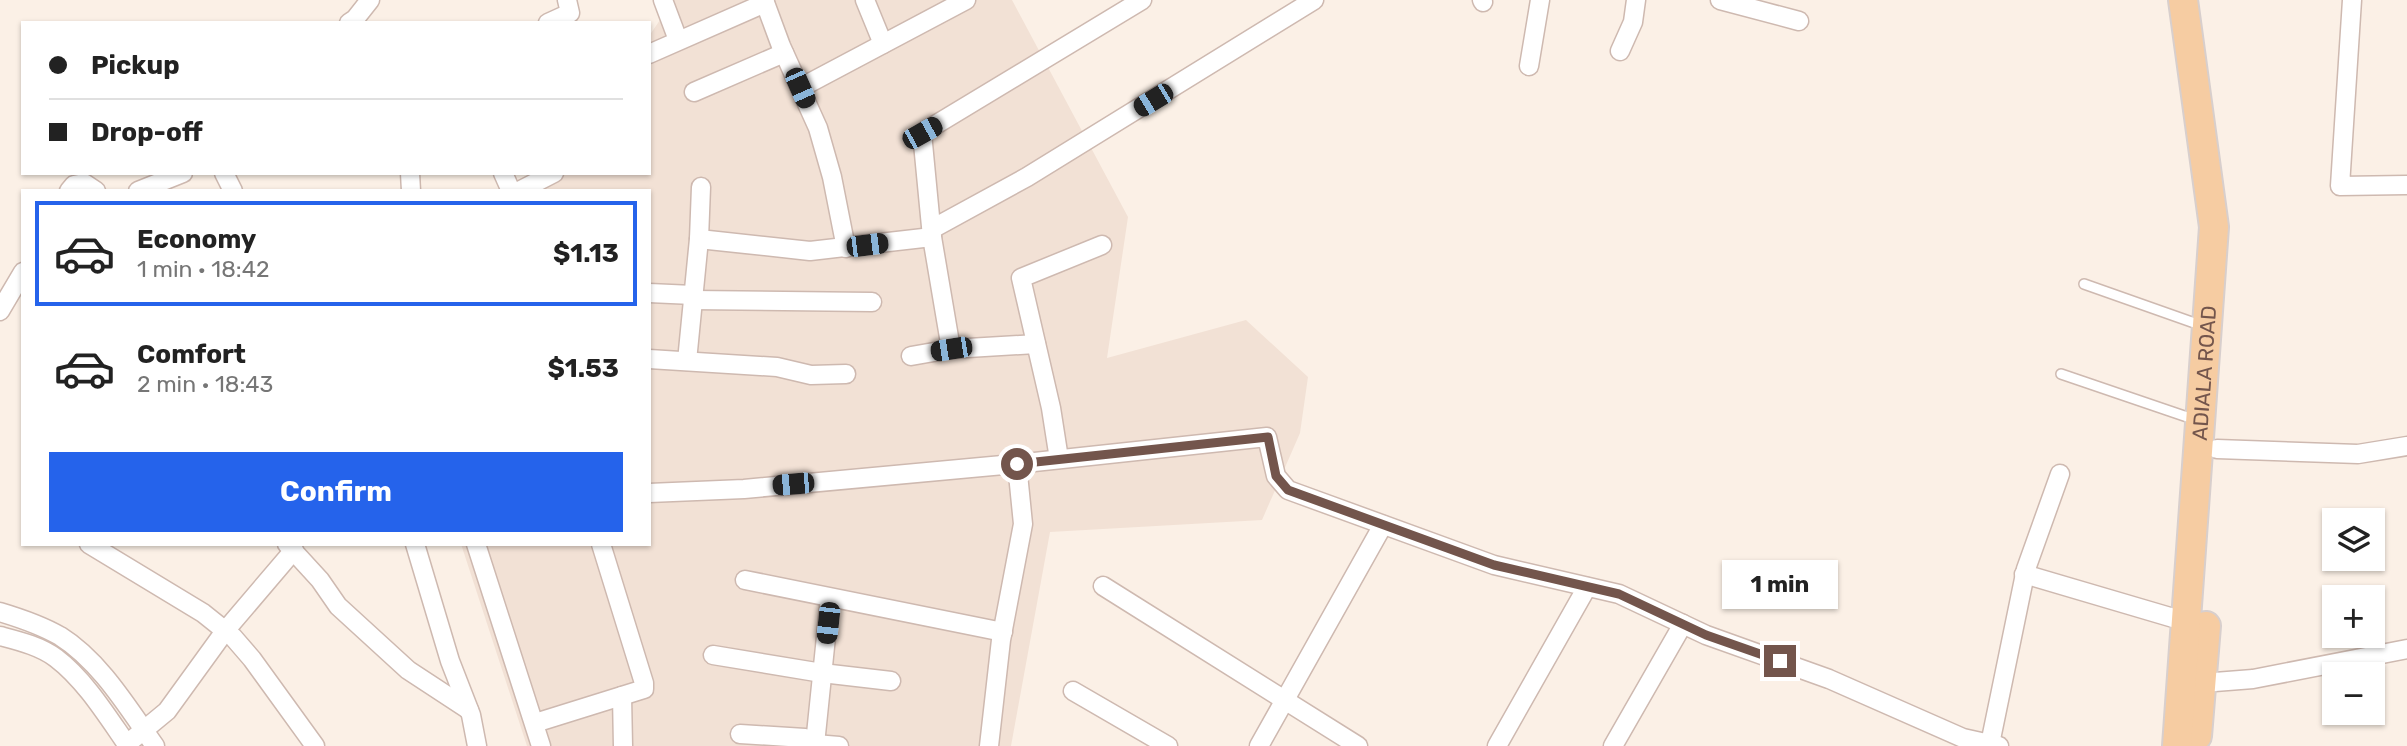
<!DOCTYPE html>
<meta charset="utf-8">
<style>
body{margin:0;font-family:Rubik,sans-serif;background:#f6f6f6;color:#222;height:100vh;display:flex;flex-direction:column;font-size:26px;white-space:nowrap}
*{box-sizing:border-box;margin:0}
p{font-size:23px;color:#767676}
.icon{flex:none;width:38px;height:38px;fill:none;stroke:currentColor;stroke-width:2;stroke-linecap:round;stroke-linejoin:round}
.map{position:relative;flex:1;overflow:hidden}
.panel{position:absolute;left:21px;top:189px;width:630px;height:357px;display:flex;flex-direction:column;background:#fff;border-radius:0px;box-shadow:0 2px 5px #0004}
.panel>*{flex:none}
.top-card{position:absolute;left:21px;top:21px;width:630px;height:154px;border-radius:0px;box-shadow:0 2px 5px #0004;display:grid;align-content:center;height:154px;padding:0 28px;background:#fff}
.fabs{position:absolute;left:2322px;top:508px;display:grid;gap:14px}
.fabs a{display:grid;place-items:center;width:63px;height:63px;border-radius:0px;background:#fff;box-shadow:0 2px 5px #0004;font-size:35px}
.end{position:absolute;width:32px;height:32px;margin:-16px;border:9px solid #73554c;background:#fff;box-shadow:0 0 0 4px #fff}
.from{border-radius:50%}
.bubble{position:absolute;height:49px;border-radius:0px;background:#fff;box-shadow:0 2px 5px #0004;font-size:23px;font-weight:700;line-height:49px;text-align:center}
.car{position:absolute;width:21px;height:42px;margin:-21px -10px;border-radius:9px;box-shadow:0 0 5px 2px #0007;background:linear-gradient(#222 24%,#8ab4d8 0 40%,#222 0 76%,#8ab4d8 0 86%,#222 0)}
.top-card b{display:flex;align-items:center;gap:24px;height:66px;font-size:26px}
.top-card b+b{border-top:2px solid #e0e0e0}
.top-card i{width:18px;height:18px;background:#222}
ul{padding:12px 0 0;list-style:none}
li{display:flex;align-items:center;gap:21px;height:105px;margin:0 14px 10px;padding:0 14px;border:4px solid transparent;border-radius:0px}
li div{flex:1}
li b{display:block;font-size:26px}
li em{font-style:normal;font-weight:700}
li.selected{border-color:#2563eb}
li>.icon{width:63px;height:63px;stroke-width:1.5}
.action{display:flex;gap:14px;margin-top:auto;padding:14px 28px}
.action a{flex:1;height:80px;border-radius:0px;background:#2563eb;color:#fff;font-size:28px;font-weight:700;line-height:80px;text-align:center}
.map>svg:first-child{display:block}
.residential{fill:#f2e1d5}
.lines{fill:none;stroke-linecap:round;stroke-linejoin:round}
.lane-casing{stroke:#ceb9b0;stroke-width:12}
.street-casing{stroke:#ceb9b0;stroke-width:21}
.primary-casing{stroke:#d8cfcd;stroke-width:32}
.lane{stroke:#fff;stroke-width:9}
.street{stroke:#fff;stroke-width:18}
.primary{stroke:#f6cca2;stroke-width:28}
.route{stroke:#73554c;stroke-width:9}
.labels{text-anchor:middle;dominant-baseline:central;stroke-width:6;stroke-linejoin:round;paint-order:stroke}
.street-label{font-size:21px;fill:#73554c;stroke:#fef5ec}
</style>
<div class="map">
<svg width="2407" height="746" viewBox="0 0 2407 746">
<rect width="100%" height="100%" fill="#fbf0e6"/>
<polygon class="residential" points="658,0 1012,0 1128,217 1107,358 1246,320 1308,377 1300,433 1262,520 1050,532 1011,746 527,746 461,544 649,544 649,191 529,191 550,173 649,173 649,36 669,7"/>
<g class="lines">
<defs>
<g id="lane">
<polyline points="2084,284 2203,326"/>
<polyline points="2061,374 2196,420"/>
</g>
<g id="street">
<polyline points="663,0 678,40"/>
<polyline points="764,0 781,46 818,128 832,177 846,248"/>
<polyline points="865,0 883,44"/>
<polyline points="1482,0 1483,2"/>
<polyline points="1720,0 1799,21"/>
<polyline points="2352,0 2340,186 2407,185"/>
<polyline points="349,23 355,19 370,0"/>
<polyline points="548,23 570,13 567,0"/>
<polyline points="1620,51 1633,22 1636,0"/>
<polyline points="649,54 765,3"/>
<polyline points="1529,66 1540,0"/>
<polyline points="800,88 966,0"/>
<polyline points="694,92 784,53"/>
<polyline points="224,173 233,191"/>
<polyline points="410,173 411,191"/>
<polyline points="503,173 511,191"/>
<polyline points="69,191 74,185 84,183 96,191"/>
<polyline points="138,191 183,173"/>
<polyline points="519,191 554,173"/>
<polyline points="932,229 1027,177 1314,0"/>
<polyline points="699,239 810,251 932,237"/>
<polyline points="649,293 693,295"/>
<polyline points="692,300 872,302"/>
<polyline points="0,311 23,272"/>
<polyline points="951,349 932,237 922,133 1142,0"/>
<polyline points="911,356 951,349 1036,344"/>
<polyline points="649,359 777,367 811,375 846,374"/>
<polyline points="687,361 699,239 701,187"/>
<polyline points="2217,449 2358,454 2407,446"/>
<polyline points="1059,459 1051,408 1021,278 1102,245"/>
<polyline points="649,493 744,489 1025,463 1267,437 1276,476 1288,490 1494,565 1619,594 1706,635 1829,679 1963,738 1999,746"/>
<polyline points="89,544 203,613 233,637 252,659 315,746"/>
<polyline points="287,544 320,580 338,606 408,670 469,710"/>
<polyline points="415,544 450,661 471,715 477,746"/>
<polyline points="476,544 541,746"/>
<polyline points="2024,574 2187,622"/>
<polyline points="745,580 1003,632"/>
<polyline points="1103,586 1358,746"/>
<path d="M 0,612 C 20,618 41,625 60,636 C 100,661 128,708 155,746"/>
<path d="M 0,636 C 19,641 40,646 56,658 C 85,680 107,716 128,746"/>
<polyline points="713,655 822,673 891,681"/>
<polyline points="2202,683 2253,679 2407,649"/>
<polyline points="1073,691 1168,746"/>
<polyline points="622,696 623,746"/>
<polyline points="535,723 644,689 644,683 601,544"/>
<polyline points="740,734 805,738 815,744 839,746"/>
<polyline points="127,744 167,711 225,631 294,550"/>
<polyline points="815,744 830,598"/>
<polyline points="1990,744 2026,569 2060,474"/>
<polyline points="989,746 1001,640 1023,524 1017,464"/>
<polyline points="1259,746 1383,525"/>
<polyline points="1497,746 1587,587"/>
<polyline points="1613,746 1683,624"/>
</g>
<g id="primary">
<polyline points="2197,736 2206,626"/>
<path id="s1" d="M 2177,746 L 2214,227 L 2183,0"/>
</g>
</defs>
<use href="#lane" class="lane-casing"/>
<use href="#street" class="street-casing"/>
<use href="#primary" class="primary-casing"/>
<use href="#lane" class="lane"/>
<use href="#street" class="street"/>
<use href="#primary" class="primary"/>
</g>
<g class="lines">
<polyline class="route" points="1017,464 1268,437 1276,476 1288,490 1494,565 1619,594 1706,635 1780,661"/>
</g>
<g class="labels">
<g class="street-label">
<text stroke="none"><textPath href="#s1" startOffset="374">ADIALA ROAD</textPath></text>
</g>
</g>
</svg>
<div class="fabs">
<a><svg class="icon" aria-label="layers" viewBox="0 0 24 24"><path d="M12 4l9 5-9 5-9-5zM3 14l9 5 9-5"/></svg></a>
<a>+</a>
<a>−</a>
</div>
<i class="end from" style="left:1017px;top:464px"></i>
<i class="end" style="left:1780px;top:661px"></i>
<div class="bubble" style="left:1722px;top:560px;width:116px">1 min</div>
<i class="car" style="left:800px;top:88px;rotate:156deg"></i>
<i class="car" style="left:1153px;top:100px;rotate:239deg"></i>
<i class="car" style="left:922px;top:133px;rotate:61deg"></i>
<i class="car" style="left:867px;top:245px;rotate:83deg"></i>
<i class="car" style="left:951px;top:349px;rotate:261deg"></i>
<i class="car" style="left:793px;top:484px;rotate:265deg"></i>
<i class="car" style="left:828px;top:623px;rotate:186deg"></i>
<div class="top-card">
<b><i class="from"></i>Pickup</b>
<b><i></i>Drop-off</b>
</div>
<section class="panel">
<ul>
<li class="selected"><svg class="icon" aria-label="car" viewBox="0 0 24 24"><path d="M5 17H2v-5l4-1 3-4h7l3 4 3 1v5h-3M9 17h6M6 11h13"/><circle cx="7" cy="17" r="2"/><circle cx="17" cy="17" r="2"/></svg><div><b>Economy</b><p>1 min · 18:42</p></div><em>$1.13</em></li>
<li><svg class="icon" aria-label="car" viewBox="0 0 24 24"><path d="M5 17H2v-5l4-1 3-4h7l3 4 3 1v5h-3M9 17h6M6 11h13"/><circle cx="7" cy="17" r="2"/><circle cx="17" cy="17" r="2"/></svg><div><b>Comfort</b><p>2 min · 18:43</p></div><em>$1.53</em></li>
</ul>
<div class="action"><a>Confirm</a></div>
</section>
</div>
